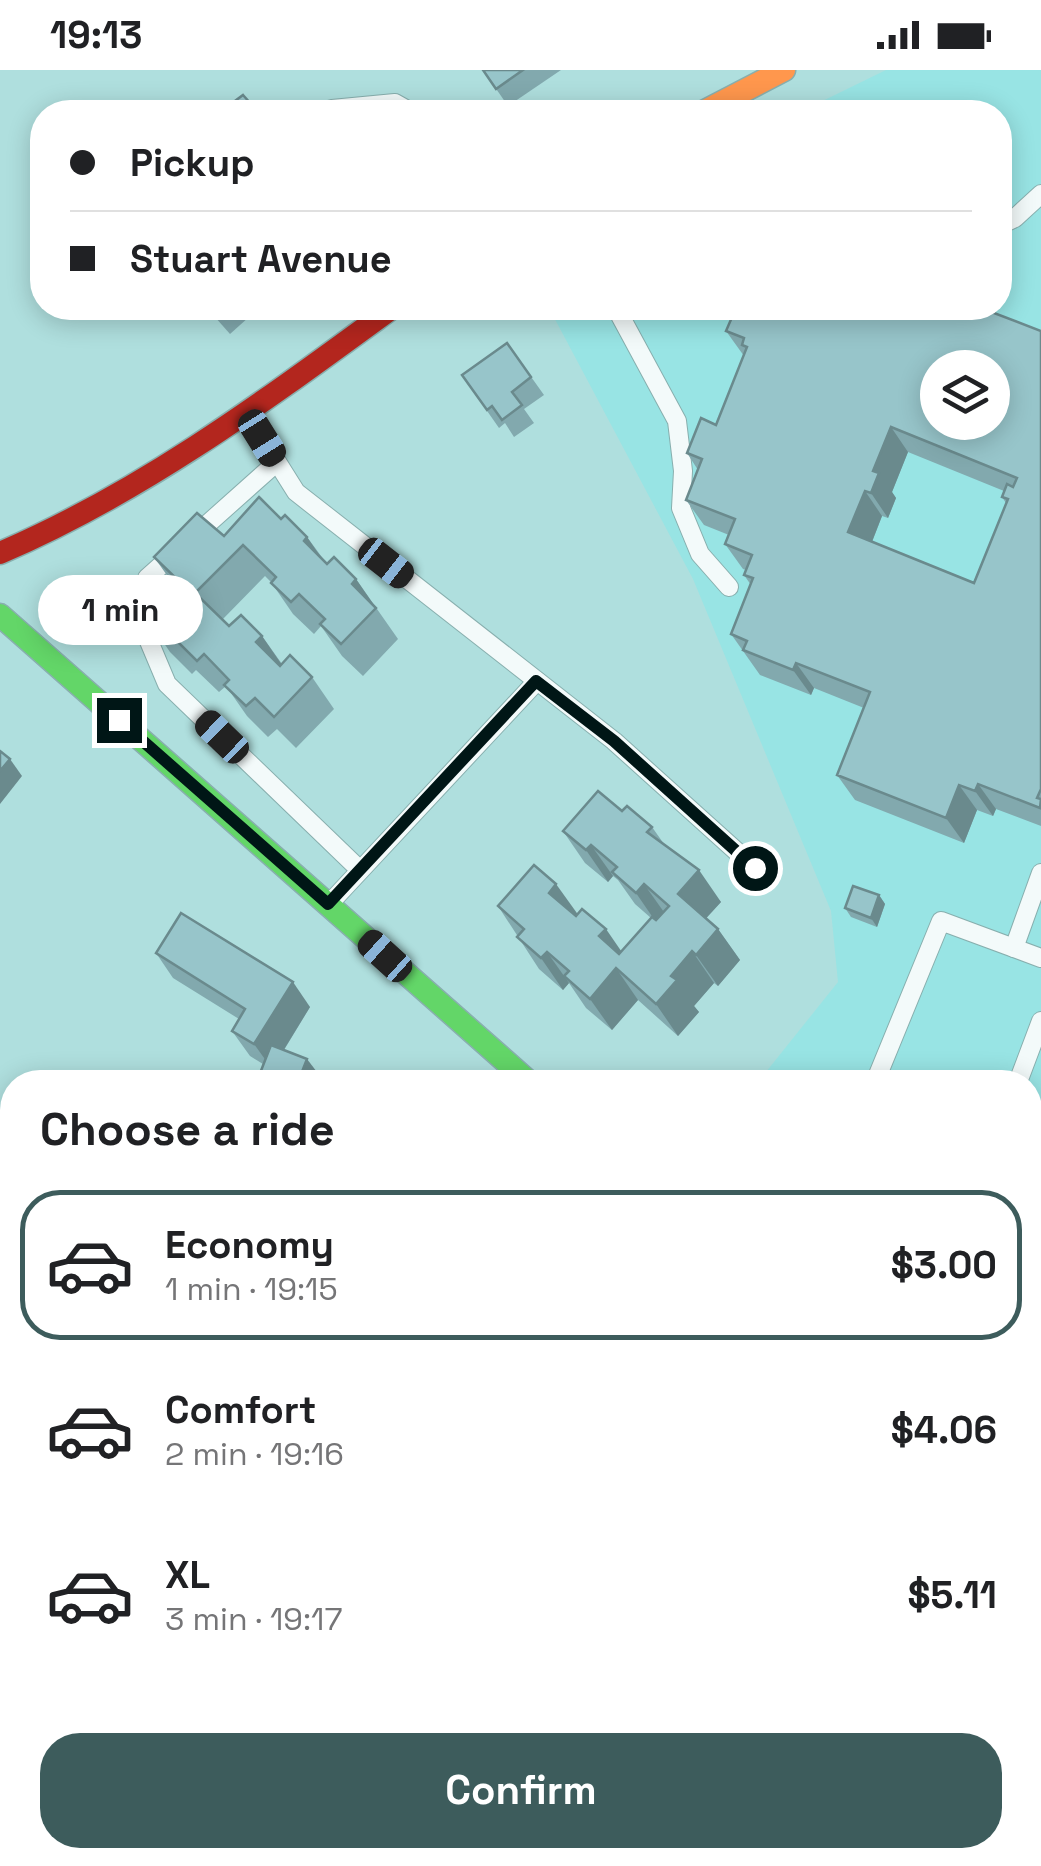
<!DOCTYPE html>
<meta charset="utf-8">
<style>
body{margin:0;font-family:"Space Grotesk",sans-serif;background:#f6f6f6;color:#202124;height:100vh;display:flex;flex-direction:column;font-size:38px;white-space:nowrap}
*{box-sizing:border-box;margin:0}
p{font-size:32px;color:#757577}
.icon{flex:none;width:55px;height:55px;fill:none;stroke:currentColor;stroke-width:2;stroke-linecap:round;stroke-linejoin:round}
.map{position:relative;flex:1;overflow:hidden}
.sheet{position:absolute;left:0px;top:1000px;width:1042px;height:798px;display:flex;flex-direction:column;background:#fff;border-radius:40px 40px 0 0;box-shadow:0 5px 25px #0003}
.sheet>*{flex:none}
.hud{position:absolute;left:30px;top:30px;width:982px;height:220px;border-radius:40px;box-shadow:0 5px 25px #0003;display:grid;align-content:center;height:220px;padding:0 40px;background:#fff}
.buttons{position:absolute;left:920px;top:280px;display:grid;gap:20px}
.buttons a{display:grid;place-items:center;width:90px;height:90px;border-radius:50%;background:#fff;box-shadow:0 5px 25px #0003;font-size:50px}
.end{position:absolute;width:45px;height:45px;margin:-22px;border:12px solid #001616;background:#fff;box-shadow:0 0 0 5px #fff}
.from{border-radius:50%}
.bubble{position:absolute;height:70px;border-radius:35px;background:#fff;box-shadow:0 5px 25px #0003;font-size:32px;font-weight:600;line-height:70px;text-align:center}
.car{position:absolute;width:30px;height:60px;margin:-30px -15px;border-radius:12px;box-shadow:0 0 8px 2px #0007;background:linear-gradient(#222 24%,#8ab4d8 0 40%,#222 0 76%,#8ab4d8 0 86%,#222 0)}
.hud b{display:flex;align-items:center;gap:35px;height:95px;font-size:38px}
.hud b+b{border-top:2px solid #e0e0e0}
.hud i{width:25px;height:25px;background:#202124}
ul{padding:0;list-style:none}
li{display:flex;align-items:center;gap:30px;height:150px;margin:0 20px 15px;padding:0 20px;border:5px solid transparent;border-radius:40px}
li div{flex:1}
li b{display:block;font-size:38px}
li em{font-style:normal;font-weight:600}
li.current{border-color:#3d5c5c}
li>.icon{width:90px;height:90px;stroke-width:1.5}
h2{padding:0 40px;font-size:45px;line-height:120px}
.primary-button{display:flex;gap:20px;margin-top:auto;padding:20px 40px}
.primary-button a{flex:1;height:115px;border-radius:40px;background:#3d5c5c;color:#fff;font-size:40px;font-weight:600;line-height:115px;text-align:center}
.status{display:flex;justify-content:space-between;align-items:center;height:70px;padding:0 50px;background:#fff;direction:ltr}
.status svg{height:28px;fill:currentColor}
.map>svg:first-child{display:block}
.built{fill:#98e4e4;fill-rule:evenodd}
.green{fill:#c7c4a0}
.lines{fill:none;stroke-linecap:round;stroke-linejoin:round}
.lane-casing{stroke:#88afae;stroke-width:20}
.street-casing{stroke:#88afae;stroke-width:38}
.fast-casing{stroke:#88afae;stroke-width:25}
.slow-casing{stroke:#88afae;stroke-width:25}
.jam-casing{stroke:#88afae;stroke-width:25}
.lane{stroke:#f3fafa;stroke-width:18}
.street{stroke:#f3fafa;stroke-width:35}
.fast{stroke:#63d668;stroke-width:22}
.slow{stroke:#ff974d;stroke-width:22}
.jam{stroke:#b3261e;stroke-width:22}
.wall{fill:#82a9ae;fill-rule:evenodd}
.shaded-wall{fill:#6a8a8d}
.building{fill:#97c5ca;stroke:#6a8a8d;stroke-width:2.5;fill-rule:evenodd}
.route{stroke:#001616;stroke-width:12}
</style>
<div class="status"><b>19:13</b><svg viewBox="0 0 49 12"><path d="M0 12V9h3v3zM5 12V6h3v6zM10 12V3h3v9zM15 12V0h3v12zM26 1h20v11H26zM47 4h2v5h-2z"/></svg></div>
<div class="map">
<svg width="1041" height="1796" viewBox="0 0 1041 1796">
<rect width="100%" height="100%" fill="#afdfde"/>
<path class="built" d="M 886,0 L 1041,0 L 1041,1222 L 1030,1218 L 1030,1012 L 758,1012 L 838,912 L 831,841 L 693,509 L 549,238 L 1000,238 L 1000,42 L 800,42 ZM 938,298 L 992,298 L 992,352 L 938,352 Z"/>
<g class="green">
<polygon points="12,1240 12,1655 0,1678 0,1246"/>
<polygon points="288,1785 504,1785 441,1796 290,1796"/>
</g>
<g class="lines">
<defs>
<g id="lane">
<polyline points="332,39 395,33 411,42"/>
<polyline points="1000,155 1015,148 1041,124"/>
<polyline points="616,238 677,351 683,401 681,438 700,484 729,517"/>
<polyline points="247,344 296,422 614,671 755,798"/>
<polyline points="277,392 147,508 143,557 167,614 360,800"/>
<polyline points="329,834 537,611"/>
<polyline points="1014,878 1041,803"/>
<polyline points="875,1012 941,851 1041,888"/>
<polyline points="1018,1012 1041,951"/>
</g>
<g id="street">
<polyline points="1030,1252 1041,1256"/>
<polyline points="1030,1727 1041,1725"/>
<polyline points="615,1796 682,1785"/>
</g>
<g id="fast">
<polyline points="0,545 529,1012"/>
<polyline points="1030,1685 1041,1701"/>
</g>
<polyline id="slow" points="703,42 784,0"/>
<path id="jam" d="M 0,483 C 144,421 266,330 392,238"/>
</defs>
<use href="#lane" class="lane-casing"/>
<use href="#street" class="street-casing"/>
<use href="#fast" class="fast-casing"/>
<use href="#slow" class="slow-casing"/>
<use href="#jam" class="jam-casing"/>
<use href="#lane" class="lane"/>
<use href="#street" class="street"/>
<use href="#fast" class="fast"/>
<use href="#slow" class="slow"/>
<use href="#jam" class="jam"/>
</g>
<g class="wall">
<polygon points="483,0 561,0 508,36"/>
<polygon points="207,238 259,238 230,264"/>
<path d="M 726,261 L 1041,261 L 1041,756 L 996,739 L 993,746 L 977,740 L 964,773 L 855,730 L 837,705 L 864,638 L 814,618 L 811,625 L 760,605 L 731,564 L 751,515 L 744,505 L 746,500 L 743,499 L 725,474 L 729,465 L 704,455 L 686,430 L 698,400 L 687,383 L 716,355 L 744,286 ZM 908,382 L 1004,421 L 1002,427 L 1006,433 L 974,513 L 872,472 L 882,446 L 888,448 L 896,428 L 892,422 Z"/>
<polygon points="507,273 544,325 524,339 534,353 514,367 505,353 499,358 462,305"/>
<polygon points="281,449 307,467 327,494 356,509 398,569 363,606 342,586 321,556 314,564 293,544 271,512 265,506 222,550 229,556 262,566 282,594 312,607 334,639 296,678 277,659 268,667 247,646 226,616 219,622 196,600 192,604 170,582 148,550 176,518 154,487"/>
<polygon points="622,741 652,757 664,774 721,832 706,848 718,859 740,890 718,916 714,913 694,936 699,942 678,966 638,930 612,960 586,938 569,913 563,920 539,899 498,836 577,844 622,882 651,848 635,834 618,810 613,806 608,812 585,793 563,761"/>
<polygon points="879,825 885,834 877,857 851,847 845,838"/>
<polygon points="156,883 310,937 284,980 320,1006 317,1012 258,1012 257,1011 263,994 250,986 232,961 239,949 173,908"/>
</g>
<g class="shaded-wall">
<polygon points="891,357 908,382 892,422 896,428 888,448 871,423 873,401"/>
<polygon points="865,421 882,446 866,487 848,462"/>
<polygon points="307,467 329,499 304,471"/>
<polygon points="356,509 376,538 352,514"/>
<polygon points="262,566 284,598 278,604 256,572"/>
<polygon points="796,593 814,618 811,625 793,600"/>
<polygon points="10,689 22,706 0,734 0,701"/>
<polygon points="978,714 996,739 993,746 975,721"/>
<polygon points="959,715 977,740 964,773 946,748"/>
<polygon points="591,775 613,806 608,812 586,780"/>
<polygon points="699,800 721,832 700,855 678,824"/>
<polygon points="556,814 579,846 571,855 549,823"/>
<polygon points="644,814 666,845 658,855 636,823"/>
<polygon points="879,825 885,834 877,857 871,848"/>
<polygon points="606,859 628,891 599,866"/>
<polygon points="718,859 740,890 718,916 696,885"/>
<polygon points="692,881 714,913 694,936 699,942 678,966 656,934 671,906"/>
<polygon points="547,882 569,913 563,920 541,888"/>
<polygon points="616,898 638,930 612,960 590,929"/>
<polygon points="293,912 310,937 272,999 254,974"/>
<polygon points="307,989 320,1006 317,1012 298,1012"/>
</g>
<g class="building">
<polygon points="483,0 523,0 496,19"/>
<polygon points="243,25 258,42 232,42 227,37"/>
<polygon points="210,238 228,238 218,246"/>
<path d="M 736,238 L 981,238 L 1041,261 L 1041,719 L 1037,728 L 1041,729 L 1040,738 L 978,714 L 975,721 L 959,715 L 946,748 L 837,705 L 870,622 L 796,593 L 793,600 L 743,580 L 747,571 L 731,564 L 753,508 L 744,505 L 752,485 L 725,474 L 735,449 L 686,430 L 702,389 L 687,383 L 701,348 L 716,355 L 747,277 L 742,275 L 744,268 L 726,261 ZM 938,298 L 992,298 L 992,352 L 938,352 ZM 891,357 L 1017,408 L 1013,417 L 1007,414 L 1002,427 L 1008,429 L 974,513 L 848,462 L 865,421 L 871,423 L 879,403 L 873,401 Z"/>
<polygon points="507,273 531,307 512,322 522,335 502,350 492,336 487,340 462,305"/>
<polygon points="259,427 281,449 285,445 307,467 304,471 327,494 334,487 356,509 352,514 376,538 341,574 320,554 325,549 299,524 291,532 271,513 276,507 243,475 195,523 229,556 241,545 262,566 256,572 280,596 290,585 312,607 274,647 255,628 246,636 224,615 229,610 204,584 197,591 174,568 170,572 148,550 181,513 154,487 197,443 224,466"/>
<polygon points="0,681 10,689 0,701"/>
<polygon points="598,721 622,741 627,736 652,757 647,762 699,800 678,824 718,859 696,885 692,881 671,906 677,910 656,934 616,898 590,929 564,906 569,901 547,882 541,888 517,867 524,859 498,836 534,795 556,814 549,823 576,846 582,839 606,859 599,866 619,884 652,847 656,850 669,836 644,814 636,823 612,802 617,797 591,775 586,780 563,761"/>
<polygon points="853,816 879,825 871,848 845,838"/>
<polygon points="181,843 293,912 254,974 232,961 245,939 156,883"/>
<polygon points="271,975 307,989 298,1012 261,1012 257,1011"/>
<polygon points="1030,1397 1038,1407 1030,1413"/>
<polygon points="1041,1404 1041,1432 1030,1419 1030,1413"/>
</g>
<g class="lines">
<polyline class="route" points="119,650 328,834 536,611 614,671 755,798"/>
</g>
</svg>
<div class="buttons">
<a><svg class="icon" aria-label="layers" viewBox="0 0 24 24"><path d="M12 4l9 5-9 5-9-5zM3 14l9 5 9-5"/></svg></a>
</div>
<i class="end from" style="left:755px;top:798px"></i>
<i class="end" style="left:119px;top:650px"></i>
<div class="bubble" style="left:38px;top:505px;width:165px">1 min</div>
<i class="car" style="left:262px;top:368px;rotate:148deg"></i>
<i class="car" style="left:386px;top:493px;rotate:128deg"></i>
<i class="car" style="left:222px;top:667px;rotate:314deg"></i>
<i class="car" style="left:385px;top:886px;rotate:312deg"></i>
<div class="hud">
<b><i class="from"></i>Pickup</b>
<b><i></i>Stuart Avenue</b>
</div>
<section class="sheet">
<h2>Choose a ride</h2>
<ul>
<li class="current"><svg class="icon" aria-label="car" viewBox="0 0 24 24"><path d="M5 17H2v-5l4-1 3-4h7l3 4 3 1v5h-3M9 17h6M6 11h13"/><circle cx="7" cy="17" r="2"/><circle cx="17" cy="17" r="2"/></svg><div><b>Economy</b><p>1 min · 19:15</p></div><em>$3.00</em></li>
<li><svg class="icon" aria-label="car" viewBox="0 0 24 24"><path d="M5 17H2v-5l4-1 3-4h7l3 4 3 1v5h-3M9 17h6M6 11h13"/><circle cx="7" cy="17" r="2"/><circle cx="17" cy="17" r="2"/></svg><div><b>Comfort</b><p>2 min · 19:16</p></div><em>$4.06</em></li>
<li><svg class="icon" aria-label="car" viewBox="0 0 24 24"><path d="M5 17H2v-5l4-1 3-4h7l3 4 3 1v5h-3M9 17h6M6 11h13"/><circle cx="7" cy="17" r="2"/><circle cx="17" cy="17" r="2"/></svg><div><b>XL</b><p>3 min · 19:17</p></div><em>$5.11</em></li>
</ul>
<div class="primary-button"><a>Confirm</a></div>
</section>
</div>
